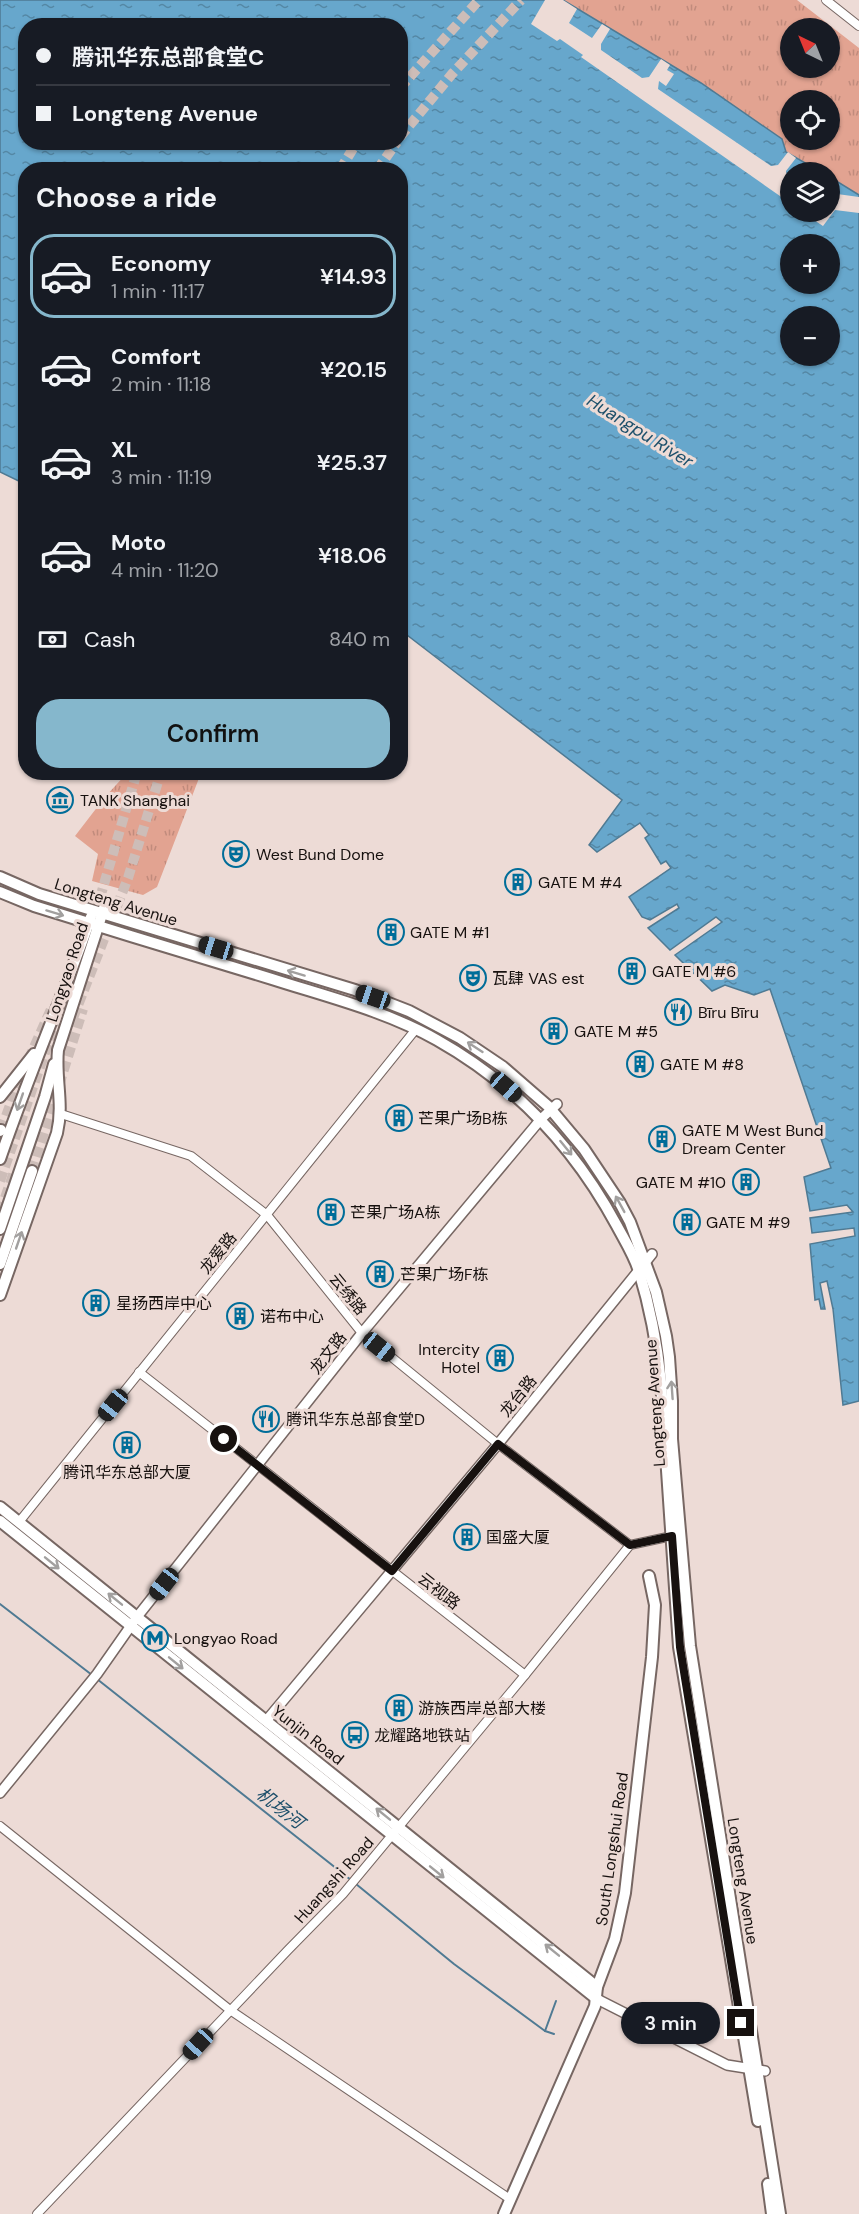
<!DOCTYPE html>
<meta charset="utf-8">
<style>
body{margin:0;font-family:"DM Sans","Noto Sans SC",sans-serif;background:#20242c;color:#f1f3f6;height:100vh;display:flex;flex-direction:column;font-size:22px;white-space:nowrap}
*{box-sizing:border-box;margin:0}
p{font-size:20px;color:#9ea1a6}
.icon{flex:none;width:33px;height:33px;fill:none;stroke:currentColor;stroke-width:2;stroke-linecap:round;stroke-linejoin:round}
.map{position:relative;flex:1;overflow:hidden}
.panel{position:absolute;left:18px;top:162px;width:390px;height:618px;display:flex;flex-direction:column;background:#171b24;border-radius:24px;box-shadow:0 2px 4px #0004}
.panel>*{flex:none}
.top-card{position:absolute;left:18px;top:18px;width:390px;height:132px;border-radius:24px;box-shadow:0 2px 4px #0004;display:grid;align-content:center;height:132px;padding:0 18px;background:#171b24}
.needle{width:39px;rotate:317deg}
.controls{position:absolute;left:780px;top:18px;display:grid;gap:12px}
.controls a{display:grid;place-items:center;width:60px;height:60px;border-radius:50%;background:#171b24;box-shadow:0 2px 4px #0004;font-size:30px}
.end{position:absolute;width:27px;height:27px;margin:-14px;border:8px solid #17110f;background:#fff;box-shadow:0 0 0 3px #fff}
.from{border-radius:50%}
.bubble{position:absolute;height:42px;border-radius:21px;background:#171b24;box-shadow:0 2px 4px #0004;font-size:20px;font-weight:600;line-height:42px;text-align:center}
.car{position:absolute;width:18px;height:36px;margin:-18px -9px;border-radius:8px;box-shadow:0 0 4px 2px #0007;background:linear-gradient(#222 24%,#8ab4d8 0 40%,#222 0 76%,#8ab4d8 0 86%,#222 0)}
.top-card b{display:flex;align-items:center;gap:21px;height:57px;font-size:22px}
.top-card b+b{border-top:2px solid #363941}
.top-card i{width:15px;height:15px;background:#f1f3f6}
ul{padding:0;list-style:none}
li{display:flex;align-items:center;gap:18px;height:84px;margin:0 12px 9px;padding:0 6px;border:3px solid transparent;border-radius:24px}
li div{flex:1}
li b{display:block;font-size:22px}
li em{font-style:normal;font-weight:600}
li.on{border-color:#85b7cc}
li>.icon{width:54px;height:54px;stroke-width:1.5}
h2{padding:0 18px;font-size:27px;line-height:72px}
.pay{display:flex;align-items:center;gap:15px;height:66px;padding:0 18px;font-size:22px}
.pay p{margin-inline-start:auto}
.primary-button{display:flex;gap:12px;margin-top:auto;padding:12px 18px}
.primary-button a{flex:1;height:69px;border-radius:24px;background:#85b7cc;color:#111;font-size:24px;font-weight:600;line-height:69px;text-align:center}
.map>svg:first-child{display:block}
.grass{fill:url(#grass-tufts);fill-rule:evenodd}
.water{fill:url(#water-ripples);stroke:#4f7a93;stroke-width:1.5;fill-rule:evenodd}
.pier{fill:#eddbd6}
.lines{fill:none;stroke-linecap:round;stroke-linejoin:round}
.stream{stroke:#4f7a93;stroke-width:2}
.secondary-tunnel{stroke:#cdbdb8;stroke-width:10;stroke-dasharray:10 5;stroke-linecap:butt}
.minor-casing{stroke:#776763;stroke-width:10}
.tertiary-casing{stroke:#776763;stroke-width:12}
.secondary-casing{stroke:#776763;stroke-width:14}
.minor{stroke:#fff;stroke-width:8}
.tertiary{stroke:#fff;stroke-width:9}
.secondary{stroke:#fff;stroke-width:10}
.oneway{stroke:#a2a09f}
.route{stroke:#17110f;stroke-width:8}
.labels{text-anchor:middle;dominant-baseline:central;stroke-width:6;stroke-linejoin:round;paint-order:stroke}
.poi-label{font-size:16px;fill:#17110f;stroke:#eddbd6;text-anchor:start}
.street-label{font-size:16px;fill:#17110f;stroke:#eddbd6}
.water-label{font-size:18px;font-style:italic;fill:#1e506b;stroke:#eddbd6}
</style>
<div class="map">
<svg width="859" height="2214" viewBox="0 0 859 2214">
<defs>
<pattern id="grass-tufts" width="24" height="20" patternUnits="userSpaceOnUse" patternTransform="scale(1.5)"><rect width="24" height="20" fill="#e2a391"/><path d="M3 7l-1-3M5 7V3M7 7l1-3M15 17l-1-3M17 17v-4M19 17l1-3" fill="none" stroke="#c18b7c"/></pattern>
<pattern id="water-ripples" width="26" height="14" patternUnits="userSpaceOnUse" patternTransform="scale(1.5)"><rect width="26" height="14" fill="#67a7cc"/><path d="M2 4q2-2 4 0t4 0M15 11q2-2 4 0t4 0" fill="none" stroke="#5487a4"/></pattern>
</defs>
<rect width="100%" height="100%" fill="#eddbd6"/>
<g class="grass">
<path d="M 563,0 L 797,0 L 859,48 L 859,195 L 830,177 L 830,172 L 821,172 L 786,151 L 701,83 ZM 790,28 L 830,28 L 830,68 L 790,68 ZM 790,100 L 830,100 L 830,140 L 790,140 Z"/>
<polygon points="127,773 201,773 157,887 143,895 92,881 98,854 75,836 105,797"/>
</g>
<path class="water" d="M 0,0 L 563,0 L 701,83 L 782,139 L 786,152 L 821,172 L 790,172 L 790,212 L 830,212 L 830,177 L 859,195 L 859,1401 L 843,1405 L 833,1309 L 827,1281 L 820,1283 L 825,1309 L 821,1309 L 819,1299 L 815,1300 L 810,1244 L 855,1236 L 854,1228 L 812,1233 L 810,1218 L 853,1212 L 847,1205 L 810,1211 L 804,1177 L 831,1168 L 770,989 L 754,995 L 725,985 L 712,991 L 675,955 L 722,922 L 716,917 L 670,950 L 648,928 L 679,908 L 677,904 L 650,920 L 642,917 L 629,897 L 671,868 L 666,861 L 661,864 L 645,838 L 649,835 L 640,823 L 597,852 L 589,845 L 622,800 L 403,632 L 401,634 L 400,170 L 26,170 L 25,484 L 0,472 ZM 26,26 L 400,26 L 400,142 L 26,142 ZM 790,244 L 830,244 L 830,284 L 790,284 ZM 790,316 L 830,316 L 830,356 L 790,356 Z"/>
<g class="pier">
<polygon points="545,0 563,0 577,9 569,23 592,38 602,24 610,29 601,44 601,50 642,78 649,77 661,59 670,65 667,70 674,74 666,86 659,81 658,89 771,166 778,165 788,152 796,158 786,171 787,178 790,180 790,203 581,57 583,55 560,39 557,41 531,24"/>
<polygon points="830,193 859,197 859,213 835,210 823,226 802,212 830,212"/>
</g>
<g class="lines">
<g class="stream">
<polyline points="0,1604 92,1675"/>
<polyline points="97,1679 351,1880"/>
<polyline points="356,1884 454,1964 545,2031 554,2034"/>
<polyline points="545,2031 556,2001"/>
</g>
<g class="secondary-tunnel">
<polyline points="400,88 479,0"/>
<polyline points="400,137 452,74 521,0"/>
<polyline points="340,170 357,142"/>
<polyline points="377,170 397,142"/>
<polyline points="73,1018 128,878 161,772"/>
<polyline points="1,1130 18,1083 52,1007"/>
<polyline points="32,1171 83,1009"/>
<polyline points="0,1181 47,1047 84,952 137,772"/>
<polyline points="0,1212 14,1172"/>
</g>
<defs>
<g id="minor">
<polyline points="826,0 859,26"/>
<polyline points="61,1114 191,1156 267,1215 362,1333 498,1444 630,1545"/>
<polyline points="139,1372 525,1675"/>
<polyline points="19,1522 416,1029"/>
<polyline points="0,1826 230,2010 510,2199"/>
<polyline points="37,2214 288,1950 343,1894 525,1675 630,1545 672,1536"/>
</g>
<g id="tertiary">
<polyline points="266,1721 498,1444 652,1254"/>
<polyline points="0,1793 97,1674 137,1617 362,1333 541,1119 557,1104"/>
<polyline points="597,1999 727,2065 765,2071"/>
</g>
<g id="secondary">
<polyline points="0,877 39,894 355,990 409,1011 460,1038 503,1067 548,1106 584,1149 620,1203 630,1222 656,1292 666,1336 669,1357 672,1401 672,1439 690,1646 780,2214"/>
<path d="M 0,892 L 34,906 C 113,931 193,955 272,979 C 328,997 386,1011 437,1040 C 515,1084 575,1148 617,1226 C 625,1241 634,1255 639,1271 C 650,1307 657,1344 661,1382 L 679,1647 L 758,2121"/>
<polyline points="0,1097 34,1054"/>
<polyline points="0,1131 1,1130"/>
<path d="M 0,1159 C 28,1077 62,998 91,917"/>
<polyline points="0,1229 45,1097 54,1064"/>
<polyline points="0,1264 32,1171"/>
<path d="M 0,1295 L 57,1133 C 64,1103 55,1079 58,1050 L 105,905"/>
<polyline points="0,1507 597,1987"/>
<polyline points="0,1521 597,1999"/>
<polyline points="768,2184 772,2214"/>
<polyline points="504,2214 595,2006 597,1987 615,1939 625,1893 652,1657 655,1605 649,1576"/>
</g>
</defs>
<use href="#minor" class="minor-casing"/>
<use href="#tertiary" class="tertiary-casing"/>
<use href="#secondary" class="secondary-casing"/>
<use href="#minor" class="minor"/>
<use href="#tertiary" class="tertiary"/>
<use href="#secondary" class="secondary"/>
</g>
<defs><path id="oneway-shaft" d="M-6 0H5M1.5-3L5.5 0L1.5 3" fill="none" stroke-width="1.6" stroke-linecap="round" stroke-linejoin="round" transform="scale(1.5)"/></defs>
<g class="oneway">
<use href="#oneway-shaft" transform="translate(55 913) rotate(17)"/>
<use href="#oneway-shaft" transform="translate(296 973) rotate(-163)"/>
<use href="#oneway-shaft" transform="translate(475 1047) rotate(-147)"/>
<use href="#oneway-shaft" transform="translate(20 1102) rotate(109)"/>
<use href="#oneway-shaft" transform="translate(566 1148) rotate(51)"/>
<use href="#oneway-shaft" transform="translate(620 1204) rotate(-119)"/>
<use href="#oneway-shaft" transform="translate(19 1240) rotate(-71)"/>
<use href="#oneway-shaft" transform="translate(672 1390) rotate(-94)"/>
<use href="#oneway-shaft" transform="translate(52 1563) rotate(39)"/>
<use href="#oneway-shaft" transform="translate(115 1599) rotate(-141)"/>
<use href="#oneway-shaft" transform="translate(176 1663) rotate(39)"/>
<use href="#oneway-shaft" transform="translate(383 1814) rotate(-141)"/>
<use href="#oneway-shaft" transform="translate(437 1872) rotate(39)"/>
<use href="#oneway-shaft" transform="translate(552 1950) rotate(-141)"/>
</g>
<g class="lines">
<polyline class="route" points="224,1439 392,1571 498,1444 630,1545 672,1536 680,1647 741,2023"/>
</g>
<defs>
<symbol id="museum-ring" viewBox="-11 -11 22 22"><circle r="9.5" fill="#eddbd6" stroke="#006d99" stroke-width="1.5"/><path d="M0-6L6-3V-2H-6V-3ZM-5-1h2V3h-2ZM-1-1h2V3h-2ZM3-1h2V3H3ZM-6 4H6V6H-6Z" fill="#006d99"/></symbol>
<symbol id="theatre-ring" viewBox="-11 -11 22 22"><circle r="9.5" fill="#eddbd6" stroke="#006d99" stroke-width="1.5"/><path d="M-5-5.5Q0-4 5-5.5V0Q5 5 0 6Q-5 5-5 0ZM-3.3-2.5H-1v1.5H-3.3ZM1-2.5H3.3v1.5H1ZM-2.8 1Q0 5.5 2.8 1Z" fill="#006d99"/></symbol>
<symbol id="building-ring" viewBox="-11 -11 22 22"><circle r="9.5" fill="#eddbd6" stroke="#006d99" stroke-width="1.5"/><path d="M-4-6H4V6H1V3H-1V6H-4ZM-2.5-4.3h1.7v1.8h-1.7ZM.8-4.3h1.7v1.8H.8ZM-2.5-1h1.7V.8h-1.7ZM.8-1h1.7V.8H.8Z" fill="#006d99"/></symbol>
<symbol id="restaurant-ring" viewBox="-11 -11 22 22"><circle r="9.5" fill="#eddbd6" stroke="#006d99" stroke-width="1.5"/><path d="M-5-6h1v4h1v-4h1v4h1v-4h1v5L-1.5 .5V6h-2V.5L-5-1ZM5-6V6H3V1.5H1.5Q1.5-4 5-6Z" fill="#006d99"/></symbol>
<symbol id="metro-ring" viewBox="-11 -11 22 22"><circle r="9.5" fill="#eddbd6" stroke="#006d99" stroke-width="1.5"/><path d="M-5.5 5V-5H-3L0 0L3-5H5.5V5H3V-.5L0 4L-3-.5V5Z" fill="#006d99"/></symbol>
<symbol id="bus-ring" viewBox="-11 -11 22 22"><circle r="9.5" fill="#eddbd6" stroke="#006d99" stroke-width="1.5"/><path d="M-5-6H5V4H4V6H2V4H-2V6H-4V4H-5ZM-3.5-4V0h7V-4ZM-3.5 1.2v1.5H-2V1.2ZM2 1.2v1.5H3.5V1.2Z" fill="#006d99"/></symbol>
</defs>
<g fill-rule="evenodd">
<use href="#museum-ring" x="45" y="785" width="30" height="30"/>
<use href="#theatre-ring" x="221" y="839" width="30" height="30"/>
<use href="#building-ring" x="503" y="867" width="30" height="30"/>
<use href="#building-ring" x="376" y="917" width="30" height="30"/>
<use href="#building-ring" x="617" y="956" width="30" height="30"/>
<use href="#theatre-ring" x="458" y="963" width="30" height="30"/>
<use href="#restaurant-ring" x="663" y="997" width="30" height="30"/>
<use href="#building-ring" x="539" y="1016" width="30" height="30"/>
<use href="#building-ring" x="625" y="1049" width="30" height="30"/>
<use href="#building-ring" x="384" y="1103" width="30" height="30"/>
<use href="#building-ring" x="647" y="1124" width="30" height="30"/>
<use href="#building-ring" x="731" y="1167" width="30" height="30"/>
<use href="#building-ring" x="316" y="1197" width="30" height="30"/>
<use href="#building-ring" x="672" y="1207" width="30" height="30"/>
<use href="#building-ring" x="365" y="1259" width="30" height="30"/>
<use href="#building-ring" x="81" y="1288" width="30" height="30"/>
<use href="#building-ring" x="225" y="1301" width="30" height="30"/>
<use href="#building-ring" x="485" y="1343" width="30" height="30"/>
<use href="#restaurant-ring" x="251" y="1404" width="30" height="30"/>
<use href="#building-ring" x="112" y="1430" width="30" height="30"/>
<use href="#building-ring" x="452" y="1522" width="30" height="30"/>
<use href="#metro-ring" x="140" y="1623" width="30" height="30"/>
<use href="#building-ring" x="384" y="1693" width="30" height="30"/>
<use href="#bus-ring" x="340" y="1720" width="30" height="30"/>
</g>
<g class="labels">
<g class="poi-label">
<text x="80" y="800">TANK Shanghai</text>
<text x="256" y="854">West Bund Dome</text>
<text x="538" y="882">GATE M #4</text>
<text x="410" y="932">GATE M #1</text>
<text x="652" y="971">GATE M #6</text>
<text x="492" y="978">瓦肆 VAS est</text>
<text x="698" y="1012">Bīru Bīru</text>
<text x="574" y="1031">GATE M #5</text>
<text x="660" y="1064">GATE M #8</text>
<text x="418" y="1118">芒果广场B栋</text>
<text x="682" y="1130">GATE M West Bund<tspan x="682" dy="18">Dream Center</tspan></text>
<text x="726" y="1182" text-anchor="end">GATE M #10</text>
<text x="350" y="1212">芒果广场A栋</text>
<text x="706" y="1222">GATE M #9</text>
<text x="400" y="1274">芒果广场F栋</text>
<text x="116" y="1303">星扬西岸中心</text>
<text x="260" y="1316">诺布中心</text>
<text x="480" y="1349" text-anchor="end">Intercity<tspan x="480" dy="18">Hotel</tspan></text>
<text x="286" y="1419">腾讯华东总部食堂D</text>
<text x="127" y="1472" text-anchor="middle">腾讯华东总部大厦</text>
<text x="486" y="1537">国盛大厦</text>
<text x="174" y="1638">Longyao Road</text>
<text x="418" y="1708">游族西岸总部大楼</text>
<text x="374" y="1735">龙耀路地铁站</text>
</g>
<g class="street-label">
<text transform="translate(116 902) rotate(17)">Longteng Avenue</text>
<text transform="translate(67 972) rotate(-72)">Longyao Road</text>
<text transform="translate(218 1253) rotate(-51)">龙爱路</text>
<text transform="translate(348 1294) rotate(51)">云绣路</text>
<text transform="translate(328 1353) rotate(-52)">龙文路</text>
<text transform="translate(518 1396) rotate(-51)">龙台路</text>
<text transform="translate(655 1403) rotate(-94)">Longteng Avenue</text>
<text transform="translate(439 1591) rotate(38)">云视路</text>
<text transform="translate(308 1735) rotate(38)">Yunjin Road</text>
<text transform="translate(612 1849) rotate(-82)">South Longshui Road</text>
<text transform="translate(334 1880) rotate(-48)">Huangshi Road</text>
<text transform="translate(743 1881) rotate(81)">Longteng Avenue</text>
</g>
<g class="water-label">
<text transform="translate(640 431) rotate(32)">Huangpu River</text>
<text transform="translate(280 1808) rotate(38)">机场河</text>
</g>
</g>
</svg>
<div class="controls">
<a><svg class="needle" viewBox="-14 -14 28 28"><path d="M0-13l5 13h-10z" fill="#e53935"/><path d="M0 13l5-13h-10z" fill="#9ea1a6"/></svg></a>
<a><svg class="icon" aria-label="locate" viewBox="0 0 24 24"><circle cx="12" cy="12" r="6"/><path d="M12 2v4M12 18v4M2 12h4M18 12h4"/></svg></a>
<a><svg class="icon" aria-label="layers" viewBox="0 0 24 24"><path d="M12 4l9 5-9 5-9-5zM3 14l9 5 9-5"/></svg></a>
<a>+</a>
<a>−</a>
</div>
<i class="end from" style="left:224px;top:1439px"></i>
<i class="end" style="left:741px;top:2023px"></i>
<div class="bubble" style="left:621px;top:2002px;width:99px">3 min</div>
<i class="car" style="left:216px;top:948px;rotate:287deg"></i>
<i class="car" style="left:373px;top:997px;rotate:289deg"></i>
<i class="car" style="left:506px;top:1087px;rotate:131deg"></i>
<i class="car" style="left:379px;top:1347px;rotate:129deg"></i>
<i class="car" style="left:113px;top:1405px;rotate:219deg"></i>
<i class="car" style="left:164px;top:1584px;rotate:218deg"></i>
<i class="car" style="left:198px;top:2044px;rotate:223deg"></i>
<div class="top-card">
<b><i class="from"></i>腾讯华东总部食堂C</b>
<b><i></i>Longteng Avenue</b>
</div>
<section class="panel">
<h2>Choose a ride</h2>
<ul>
<li class="on"><svg class="icon" aria-label="car" viewBox="0 0 24 24"><path d="M5 17H2v-5l4-1 3-4h7l3 4 3 1v5h-3M9 17h6M6 11h13"/><circle cx="7" cy="17" r="2"/><circle cx="17" cy="17" r="2"/></svg><div><b>Economy</b><p>1 min · 11:17</p></div><em>¥14.93</em></li>
<li><svg class="icon" aria-label="car" viewBox="0 0 24 24"><path d="M5 17H2v-5l4-1 3-4h7l3 4 3 1v5h-3M9 17h6M6 11h13"/><circle cx="7" cy="17" r="2"/><circle cx="17" cy="17" r="2"/></svg><div><b>Comfort</b><p>2 min · 11:18</p></div><em>¥20.15</em></li>
<li><svg class="icon" aria-label="car" viewBox="0 0 24 24"><path d="M5 17H2v-5l4-1 3-4h7l3 4 3 1v5h-3M9 17h6M6 11h13"/><circle cx="7" cy="17" r="2"/><circle cx="17" cy="17" r="2"/></svg><div><b>XL</b><p>3 min · 11:19</p></div><em>¥25.37</em></li>
<li><svg class="icon" aria-label="car" viewBox="0 0 24 24"><path d="M5 17H2v-5l4-1 3-4h7l3 4 3 1v5h-3M9 17h6M6 11h13"/><circle cx="7" cy="17" r="2"/><circle cx="17" cy="17" r="2"/></svg><div><b>Moto</b><p>4 min · 11:20</p></div><em>¥18.06</em></li>
</ul>
<div class="pay"><svg class="icon" aria-label="cash" viewBox="0 0 24 24"><path d="M3 7h18v10H3z"/><circle cx="12" cy="12" r="2"/></svg>Cash<p>840 m</p></div>
<div class="primary-button"><a>Confirm</a></div>
</section>
</div>
